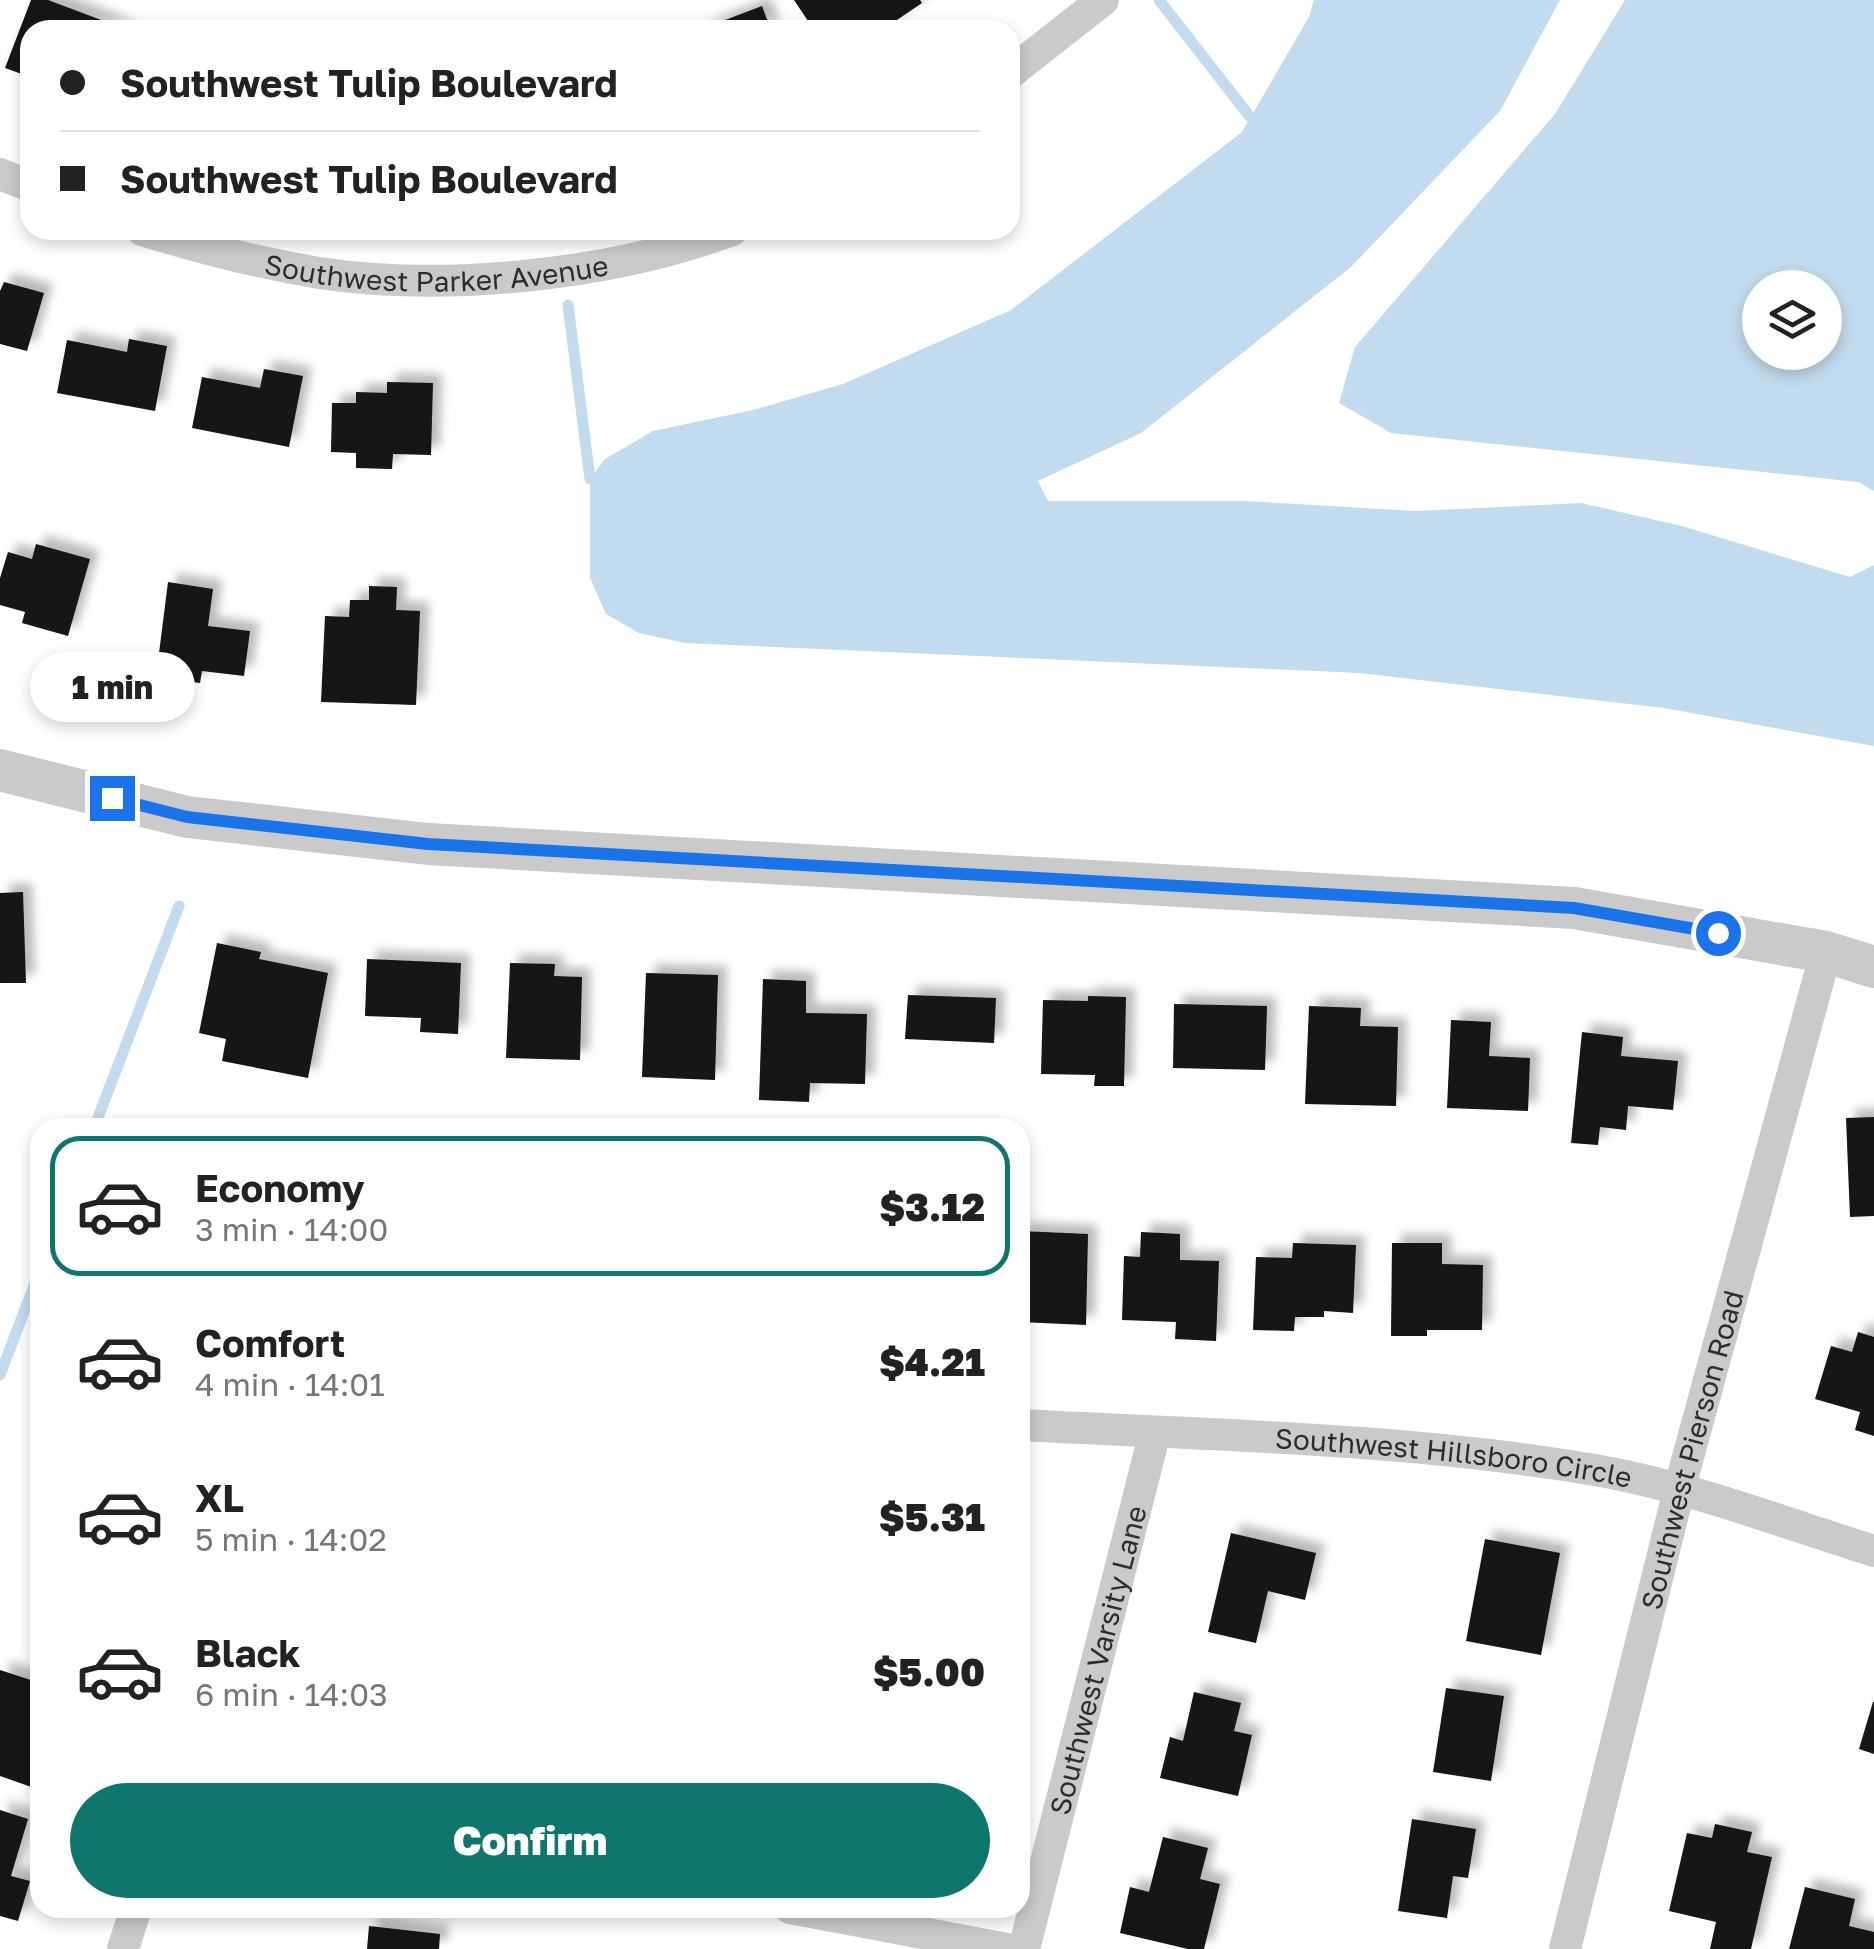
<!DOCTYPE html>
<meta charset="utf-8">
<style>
body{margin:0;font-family:"Golos Text",sans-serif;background:#f2f2f2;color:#222;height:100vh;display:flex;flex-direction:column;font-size:38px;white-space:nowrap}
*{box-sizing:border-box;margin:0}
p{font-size:32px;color:#767676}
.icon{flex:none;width:55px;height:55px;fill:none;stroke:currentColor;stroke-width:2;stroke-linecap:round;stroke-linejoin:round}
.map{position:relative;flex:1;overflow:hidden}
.panel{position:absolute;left:30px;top:1118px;width:1000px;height:800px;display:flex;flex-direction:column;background:#fff;border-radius:30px;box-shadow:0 5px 15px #0003}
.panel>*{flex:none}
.hud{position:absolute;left:20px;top:20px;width:1000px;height:220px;border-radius:30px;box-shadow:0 5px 15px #0003;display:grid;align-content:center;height:220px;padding:0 40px;background:#fff}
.fabs{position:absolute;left:1742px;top:270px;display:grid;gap:20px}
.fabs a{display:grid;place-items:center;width:100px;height:100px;border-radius:50%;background:#fff;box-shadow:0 5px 15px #0003;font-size:50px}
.end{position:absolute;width:45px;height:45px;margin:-22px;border:12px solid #1a73e8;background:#fff;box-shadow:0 0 0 5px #fff}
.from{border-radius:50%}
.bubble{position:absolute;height:70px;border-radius:35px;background:#fff;box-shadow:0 5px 15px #0003;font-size:32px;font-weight:800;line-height:70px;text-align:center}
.hud b{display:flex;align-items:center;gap:35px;height:95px;font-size:38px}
.hud b+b{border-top:2px solid #e0e0e0}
.hud i{width:25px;height:25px;background:#222}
ul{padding:18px 0 0;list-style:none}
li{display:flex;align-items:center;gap:30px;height:140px;margin:0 20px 15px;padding:0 20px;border:5px solid transparent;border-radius:30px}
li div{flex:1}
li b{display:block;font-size:38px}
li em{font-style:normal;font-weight:800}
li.selected{border-color:#0f766e}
li>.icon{width:90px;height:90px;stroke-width:1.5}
.cta{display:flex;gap:20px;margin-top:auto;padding:20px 40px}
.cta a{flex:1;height:115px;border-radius:60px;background:#0f766e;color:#fff;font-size:40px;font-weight:800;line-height:115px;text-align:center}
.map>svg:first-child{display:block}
.water{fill:#c3dbee;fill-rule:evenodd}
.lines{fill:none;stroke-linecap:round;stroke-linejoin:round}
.stream{stroke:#c3dbee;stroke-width:11}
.building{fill:#141414;filter:url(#shadow)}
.minor{stroke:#cacaca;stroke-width:32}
.tertiary{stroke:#cacaca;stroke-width:42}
.route{stroke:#1a73e8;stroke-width:12}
.labels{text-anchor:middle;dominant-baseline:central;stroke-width:10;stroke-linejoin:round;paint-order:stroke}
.street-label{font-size:28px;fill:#2d2d2d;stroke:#fff}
</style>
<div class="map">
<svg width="1874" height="1949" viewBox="0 0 1874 1949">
<defs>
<filter id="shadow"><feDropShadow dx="9" dy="-9" stdDeviation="5" flood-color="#0004"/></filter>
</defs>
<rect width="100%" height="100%" fill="#fff"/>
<g class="water">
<polygon points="1314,0 1560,0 1500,111 1351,267 1141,433 1038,481 1048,501 1245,501 1416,511 1581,503 1682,526 1850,577 1874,565 1874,746 1664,708 1359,673 685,643 639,633 606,614 590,578 590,479 605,459 653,431 753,410 843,384 1011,310 1242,132 1309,17"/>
<path d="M 1625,0 L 1874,0 L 1874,491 L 1858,482 L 1391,433 L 1339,403 L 1355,347 L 1555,114 ZM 1760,288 L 1825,288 L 1825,352 L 1760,352 Z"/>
</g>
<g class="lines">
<g class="stream">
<polyline points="1159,0 1251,118"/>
<polyline points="568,305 590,479"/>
<polyline points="94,1128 179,906"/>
<polyline points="0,1375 40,1270"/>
</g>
</g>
<g class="building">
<polygon points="31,0 48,0 128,30 30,30 30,77 5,68"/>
<polygon points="794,0 920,0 922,3 882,30 814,30"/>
<polygon points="762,6 771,30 699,30"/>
<polygon points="4,282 44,293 27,351 0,344 0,291"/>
<polygon points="129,339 167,346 155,411 57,393 67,340 127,352"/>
<polygon points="264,369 303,376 289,447 192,428 202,377 260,388"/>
<polygon points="387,382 433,383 431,455 393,454 392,469 356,468 356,453 331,452 332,403 356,403 356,392 387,393"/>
<polygon points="36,544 90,559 68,636 22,623 25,612 0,605 0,578 8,552 32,559"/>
<polygon points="168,582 213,589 208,626 250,631 244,676 202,671 200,683 156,677"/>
<polygon points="369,586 397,587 396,610 420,611 416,705 321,702 325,616 349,617 350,600 369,600"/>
<polygon points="23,892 26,983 0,983 0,893"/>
<polygon points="217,943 261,952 259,959 328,973 308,1078 222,1061 226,1039 199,1033"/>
<polygon points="367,959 461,963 458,1034 420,1032 421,1018 365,1016"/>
<polygon points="510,963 555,964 554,976 582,977 580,1060 506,1058"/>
<polygon points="646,973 718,975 715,1080 642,1077"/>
<polygon points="763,979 806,981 806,1013 867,1014 865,1084 810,1083 809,1102 759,1100"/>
<polygon points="908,995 996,998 994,1043 905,1039"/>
<polygon points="1088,996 1126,997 1124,1086 1094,1086 1095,1075 1041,1074 1043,1000 1088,1001"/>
<polygon points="1174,1004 1267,1006 1265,1070 1173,1068"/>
<polygon points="1309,1006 1361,1008 1360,1026 1398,1027 1396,1106 1305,1104"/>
<polygon points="1451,1020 1491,1022 1489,1056 1530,1058 1528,1111 1447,1108"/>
<polygon points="1582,1032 1623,1037 1621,1056 1678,1061 1673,1110 1628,1106 1626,1130 1600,1127 1598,1145 1571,1143"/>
<polygon points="1874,1117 1874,1216 1850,1217 1846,1118"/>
<polygon points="1020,1231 1088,1234 1086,1325 1020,1322"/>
<polygon points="1141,1232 1180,1234 1180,1260 1219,1261 1216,1341 1175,1339 1176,1322 1122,1320 1124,1256 1140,1257"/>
<polygon points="1293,1243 1356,1245 1353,1313 1324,1311 1324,1317 1295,1317 1294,1331 1253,1330 1256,1257 1292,1258"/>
<polygon points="1392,1243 1442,1243 1442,1264 1483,1265 1482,1330 1427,1330 1427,1336 1391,1336"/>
<polygon points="1858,1332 1874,1337 1874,1436 1855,1430 1860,1412 1815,1399 1831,1346 1852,1352"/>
<polygon points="1231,1533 1316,1553 1305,1600 1268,1591 1256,1643 1208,1632"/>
<polygon points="1485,1539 1560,1553 1541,1655 1466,1641"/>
<polygon points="0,1670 40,1683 40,1790 0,1776"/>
<polygon points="1446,1688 1504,1696 1491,1781 1433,1772"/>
<polygon points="1194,1692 1241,1703 1234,1731 1252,1735 1238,1796 1160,1778 1170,1737 1183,1741"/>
<polygon points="1873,1702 1874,1702 1874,1754 1859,1749"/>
<polygon points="0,1810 28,1819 11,1876 30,1881 18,1921 0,1916"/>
<polygon points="1412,1819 1476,1829 1468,1878 1453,1876 1447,1918 1398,1911"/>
<polygon points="1715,1824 1752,1832 1747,1852 1772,1857 1751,1949 1710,1949 1716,1922 1669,1911 1687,1833 1712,1838"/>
<polygon points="1163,1837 1208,1848 1200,1879 1220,1884 1204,1949 1188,1949 1120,1933 1130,1887 1149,1892"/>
<polygon points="1805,1887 1855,1899 1849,1926 1874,1932 1874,1949 1789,1949"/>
<polygon points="369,1926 440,1934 439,1949 367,1949"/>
</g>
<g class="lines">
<g class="minor">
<polyline points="1010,73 1103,0"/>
<polyline points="0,174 30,186"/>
<path id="s1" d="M 142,230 C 200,248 259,263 319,273 C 446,292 612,275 732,230"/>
<path id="s2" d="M 1020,1425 C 1209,1435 1402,1438 1589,1469 C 1686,1485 1781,1522 1874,1551"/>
<polyline points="790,1908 1007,1949"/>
<polyline points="123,1949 136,1908"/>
<path id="s3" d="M 1024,1949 L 1155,1432"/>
<path id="s4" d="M 1565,1949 L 1679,1490 L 1826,952"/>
</g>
<polyline class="tertiary" points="0,770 187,817 428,844 1574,908 1826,952 1874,967"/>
</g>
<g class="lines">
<polyline class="route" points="112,798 187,817 428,844 1574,908 1718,933"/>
</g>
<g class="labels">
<g class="street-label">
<text stroke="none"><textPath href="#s1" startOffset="300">Southwest Parker Avenue</textPath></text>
<text stroke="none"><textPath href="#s4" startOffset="515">Southwest Pierson Road</textPath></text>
<text stroke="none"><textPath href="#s2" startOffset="435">Southwest Hillsboro Circle</textPath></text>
<text stroke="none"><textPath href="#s3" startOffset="298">Southwest Varsity Lane</textPath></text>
</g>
</g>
</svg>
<div class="fabs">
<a><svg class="icon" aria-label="layers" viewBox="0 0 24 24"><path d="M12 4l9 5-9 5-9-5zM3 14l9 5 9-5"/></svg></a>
</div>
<i class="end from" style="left:1718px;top:933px"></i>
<i class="end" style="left:112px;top:798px"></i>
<div class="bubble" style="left:30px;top:652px;width:165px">1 min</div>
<div class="hud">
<b><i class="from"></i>Southwest Tulip Boulevard</b>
<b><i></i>Southwest Tulip Boulevard</b>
</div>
<section class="panel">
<ul>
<li class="selected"><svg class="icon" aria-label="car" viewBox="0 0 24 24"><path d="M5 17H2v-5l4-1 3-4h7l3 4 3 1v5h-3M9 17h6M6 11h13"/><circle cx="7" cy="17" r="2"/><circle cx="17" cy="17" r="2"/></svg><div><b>Economy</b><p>3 min · 14:00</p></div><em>$3.12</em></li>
<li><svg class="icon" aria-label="car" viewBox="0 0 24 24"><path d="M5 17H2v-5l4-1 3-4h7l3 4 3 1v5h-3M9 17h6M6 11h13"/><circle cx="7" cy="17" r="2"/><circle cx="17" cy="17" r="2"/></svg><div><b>Comfort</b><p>4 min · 14:01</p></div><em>$4.21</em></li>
<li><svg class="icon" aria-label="car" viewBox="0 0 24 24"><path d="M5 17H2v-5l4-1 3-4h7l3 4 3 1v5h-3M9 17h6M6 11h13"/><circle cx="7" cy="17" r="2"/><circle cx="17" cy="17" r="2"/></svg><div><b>XL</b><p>5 min · 14:02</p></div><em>$5.31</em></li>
<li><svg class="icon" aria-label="car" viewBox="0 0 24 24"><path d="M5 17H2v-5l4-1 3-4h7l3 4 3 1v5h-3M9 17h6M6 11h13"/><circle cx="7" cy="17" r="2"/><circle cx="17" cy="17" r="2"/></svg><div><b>Black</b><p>6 min · 14:03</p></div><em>$5.00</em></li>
</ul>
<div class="cta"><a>Confirm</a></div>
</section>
</div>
